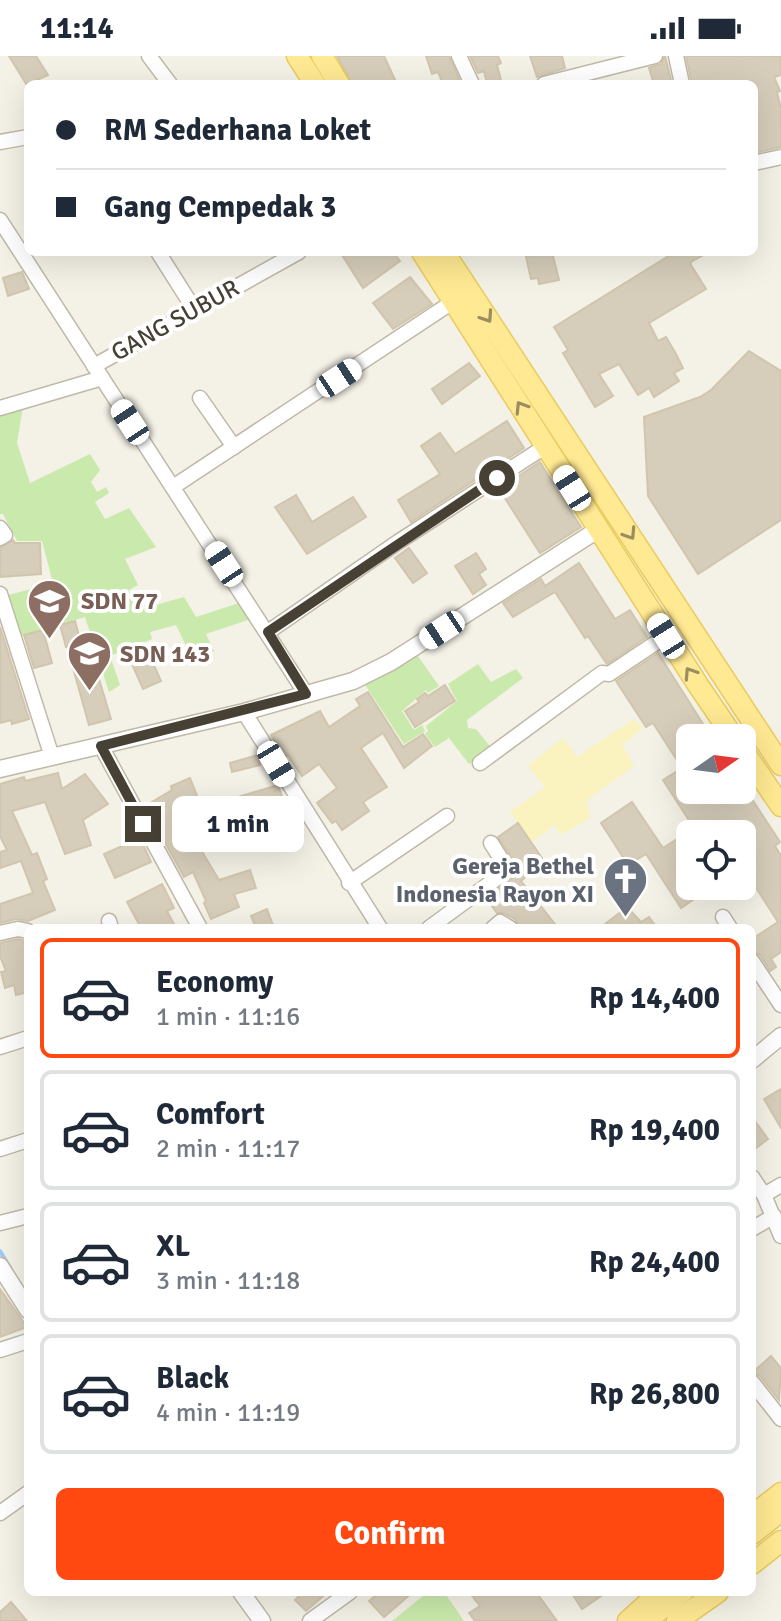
<!DOCTYPE html>
<meta charset="utf-8">
<style>
body{margin:0;font-family:Signika,sans-serif;background:#f2f2f3;color:#1f2937;height:100vh;display:flex;flex-direction:column;font-size:30px;white-space:nowrap}
*{box-sizing:border-box;margin:0}
p{font-size:26px;color:#747a83}
.icon{flex:none;width:44px;height:44px;fill:none;stroke:currentColor;stroke-width:2;stroke-linecap:round;stroke-linejoin:round}
.map{position:relative;flex:1;overflow:hidden}
.drawer{position:absolute;left:24px;top:868px;width:732px;height:672px;display:flex;flex-direction:column;background:#fff;border-radius:12px;box-shadow:0 8px 32px #0002}
.drawer>*{flex:none}
.guide{position:absolute;left:24px;top:24px;width:734px;height:176px;border-radius:12px;box-shadow:0 8px 32px #0002;display:grid;align-content:center;height:176px;padding:0 32px;background:#fff}
.needle{width:52px;rotate:76deg}
.controls{position:absolute;left:676px;top:668px;display:grid;gap:16px}
.controls a{display:grid;place-items:center;width:80px;height:80px;border-radius:12px;background:#fff;box-shadow:0 8px 32px #0002;font-size:40px}
.end{position:absolute;width:36px;height:36px;margin:-18px;border:10px solid #474135;background:#fff;box-shadow:0 0 0 4px #fff}
.from{border-radius:50%}
.bubble{position:absolute;height:56px;border-radius:12px;background:#fff;box-shadow:0 8px 32px #0002;font-size:26px;font-weight:800;line-height:56px;text-align:center}
.car{position:absolute;width:24px;height:48px;margin:-24px -12px;border-radius:10px;box-shadow:0 0 6px 2px #0007;background:linear-gradient(#fff 24%,#345 0 40%,#fff 0 76%,#345 0 86%,#fff 0)}
.guide b{display:flex;align-items:center;gap:28px;height:76px;font-size:30px}
.guide b+b{border-top:2px solid #e0e1e3}
.guide i{width:20px;height:20px;background:#1f2937}
ul{padding:14px 0 0;list-style:none}
li{display:flex;align-items:center;gap:24px;height:120px;margin:0 16px 12px;padding:0 16px;border:4px solid #e0e1e3;border-radius:12px}
li div{flex:1}
li b{display:block;font-size:30px}
li em{font-style:normal;font-weight:800}
li.current{border-color:#ff4911}
li>.icon{width:72px;height:72px;stroke-width:1.5}
.button{display:flex;gap:16px;margin-top:auto;padding:16px 32px}
.button a{flex:1;height:92px;border-radius:12px;background:#ff4911;color:#fff;font-size:32px;font-weight:800;line-height:92px;text-align:center}
.status{display:flex;justify-content:space-between;align-items:center;height:56px;padding:0 40px;background:#fff;direction:ltr}
.status svg{height:22px;fill:currentColor}
.map>svg:first-child{display:block}
.green{fill:#c9eaac}
.sand{fill:#faf3bf}
.lines{fill:none;stroke-linecap:round;stroke-linejoin:round}
.stream{stroke:#9ecaf4;stroke-width:4}
.building{fill:#d6cdba;stroke:#d1c6ad;stroke-width:2}
.minor-casing{stroke:#c0b9a8;stroke-width:17}
.tertiary-casing{stroke:#c0b9a8;stroke-width:19}
.primary-casing{stroke:#eacb5d;stroke-width:23}
.minor{stroke:#fff;stroke-width:14}
.tertiary{stroke:#fff;stroke-width:16}
.primary{stroke:#ffe993;stroke-width:20}
.oneway{stroke:#9a8d5f}
.route{stroke:#474135;stroke-width:10}
.labels{text-anchor:middle;dominant-baseline:central;stroke-width:8;stroke-linejoin:round;paint-order:stroke}
.street-label{font-size:24px;fill:#474135;stroke:#fff}
.education-label{font-size:24px;font-weight:bold;fill:#785e54;stroke:#fff;text-anchor:start}
.worship-label{font-size:24px;font-weight:bold;fill:#5b616d;stroke:#fff;text-anchor:end}
</style>
<div class="status"><b>11:14</b><svg viewBox="0 0 49 12"><path d="M0 12V9h3v3zM5 12V6h3v6zM10 12V3h3v9zM15 12V0h3v12zM26 1h20v11H26zM47 4h2v5h-2z"/></svg></div>
<div class="map">
<svg width="781" height="1565" viewBox="0 0 781 1565">
<rect width="100%" height="100%" fill="#f4f1e6"/>
<g class="green">
<polygon points="23,350 17,387 30,427 90,398 100,414 91,426 97,436 106,431 109,437 95,446 105,463 129,452 156,491 125,503 138,529 129,534 138,554 184,541 196,561 242,546 251,563 206,578 214,595 194,606 176,569 150,576 152,583 110,600 120,629 109,636 85,561 17,581 5,540 53,527 42,485 17,485 3,458 0,458 0,358"/>
<polygon points="415,596 439,630 428,637 426,634 402,655 414,674 422,669 425,675 404,688 364,627"/>
<polygon points="478,608 491,626 516,613 523,622 467,664 468,672 476,673 493,694 469,708 449,682 435,691 425,678 428,675 426,670 457,645 448,628"/>
<polygon points="428,1536 444,1536 464,1565 392,1565"/>
</g>
<polygon class="sand" points="634,663 642,673 622,689 634,710 587,744 590,762 560,779 555,769 532,786 510,756 545,731 528,710 563,682 577,701"/>
<g class="lines">
<polyline class="stream" points="0,1195 11,1213"/>
</g>
<g class="building">
<polygon points="9,0 36,0 48,19 28,28 28,31"/>
<polygon points="337,0 384,0 397,28 352,28"/>
<polygon points="426,0 449,0 460,25 443,28 438,16 432,18"/>
<polygon points="470,0 498,0 501,7 497,9 502,28 487,28 484,15 478,17"/>
<polygon points="530,0 562,0 565,12 537,21"/>
<polygon points="665,0 672,28 654,28 649,12 661,8"/>
<polygon points="686,0 781,0 781,19 774,21 780,35 777,36 781,53 781,91 754,97 754,28 692,28"/>
<polygon points="340,196 393,196 400,205 363,232"/>
<polygon points="525,196 552,196 559,224 539,228 538,222 531,223"/>
<polygon points="675,196 709,196 691,206 691,209 706,233 649,267 658,285 666,281 676,298 683,312 674,317 679,325 654,341 649,332 638,339 619,308 599,318 613,340 595,351 563,297 568,294 554,271"/>
<polygon points="22,216 29,233 8,240 3,222"/>
<polygon points="410,221 432,248 393,273 373,247"/>
<polygon points="749,295 781,315 781,464 698,518 648,440 644,361 700,341 711,334"/>
<polygon points="469,307 480,320 442,348 432,333"/>
<polygon points="507,365 524,392 411,466 398,444 440,418 421,390 440,377 455,398"/>
<polygon points="540,406 581,471 540,497 499,433"/>
<polygon points="296,439 312,466 353,441 366,461 307,498 275,451"/>
<polygon points="13,484 15,487 40,487 41,518 0,521 0,492"/>
<polygon points="409,492 427,517 413,527 395,502"/>
<polygon points="476,497 486,513 479,518 486,529 473,538 455,510"/>
<polygon points="579,507 615,563 630,554 647,581 607,608 588,580 585,582 555,536 513,561 503,547 541,523 545,530"/>
<polygon points="75,565 81,587 66,591 60,569"/>
<polygon points="0,571 29,663 12,668 11,664 0,667"/>
<polygon points="43,574 52,607 34,612 24,579"/>
<polygon points="145,589 161,625 143,633 127,597"/>
<polygon points="658,597 712,682 690,682 690,734 746,734 780,786 775,790 781,800 781,896 771,903 776,911 770,915 760,899 752,895 752,883 778,866 742,810 742,778 690,778 690,830 713,830 681,852 646,798 628,809 601,767 632,746 663,792 694,772 663,724 682,712 653,667 646,671 616,625"/>
<polygon points="94,606 111,663 89,669 73,612"/>
<polygon points="445,629 455,645 415,671 405,655 419,646 417,643 425,637 428,640"/>
<polygon points="368,636 403,691 423,678 432,690 404,712 383,677 361,692 387,731 363,746 369,755 342,774 336,765 332,767 317,747 337,732 319,708 302,720 288,699 284,701 271,679 320,655 329,671 360,650 356,643"/>
<polygon points="258,699 260,709 232,716 230,707"/>
<polygon points="58,717 62,733 85,718 108,748 83,764 91,789 65,798 45,746 12,755 32,799 37,797 47,823 43,825 55,854 28,865 16,863 0,867 0,848 33,837 21,805 0,812 0,796 7,794 0,780 0,728 24,721 25,725"/>
<polygon points="190,722 202,752 278,729 286,752 251,763 247,753 180,774 190,793 198,789 219,824 250,814 256,832 234,838 239,851 211,863 204,847 206,845 193,816 184,821 145,750 172,734 171,730"/>
<polygon points="518,767 544,805 521,825 558,872 520,872 515,863 504,857 497,857 486,842 517,818 516,809 498,781"/>
<polygon points="140,782 151,806 115,822 104,798"/>
<polygon points="162,828 174,852 167,855 176,872 141,872 127,846"/>
<polygon points="627,851 641,866 649,861 657,872 600,872"/>
<polygon points="267,853 274,872 256,872 251,860"/>
<polygon points="18,883 26,885 28,890 28,936 16,939 14,929 5,932 1,916 6,915 0,900 0,887"/>
<polygon points="781,1033 781,1072 764,1043"/>
<polygon points="752,1061 768,1083 752,1095"/>
<polygon points="0,1233 27,1271 0,1281"/>
<polygon points="771,1300 781,1312 779,1344 760,1320 753,1316"/>
<polygon points="303,1536 328,1536 306,1555 295,1544"/>
<polygon points="380,1536 413,1536 384,1561 369,1545"/>
<polygon points="469,1536 536,1536 557,1565 475,1565 469,1557 480,1550"/>
<polygon points="571,1536 607,1536 582,1553"/>
<polygon points="11,1546 27,1565 0,1565 0,1556"/>
</g>
<g class="lines">
<defs>
<g id="minor">
<polyline points="149,0 170,28"/>
<polyline points="459,0 472,28"/>
<polyline points="676,0 682,28"/>
<polyline points="544,28 655,0"/>
<polyline points="0,86 28,81"/>
<polyline points="754,107 781,101"/>
<polyline points="0,164 306,638"/>
<polyline points="158,196 194,253"/>
<polyline points="94,310 299,196"/>
<polyline points="200,342 234,391"/>
<polyline points="0,352 102,322"/>
<polyline points="173,431 454,245"/>
<polyline points="0,472 5,479 0,482"/>
<polyline points="0,538 52,701"/>
<polyline points="268,576 398,486 546,390"/>
<polyline points="244,656 380,872"/>
<polyline points="101,690 200,872"/>
<polyline points="480,707 602,617 609,618 666,580"/>
<polyline points="349,827 447,760"/>
<polyline points="723,861 730,872"/>
<polyline points="109,865 111,872"/>
<polyline points="429,872 508,814 491,787"/>
<polyline points="493,872 500,866 510,872"/>
<polyline points="0,877 18,873 28,875"/>
<polyline points="752,905 781,949"/>
<polyline points="0,991 28,982"/>
<polyline points="0,1093 28,1084"/>
<polyline points="752,1121 764,1139 781,1180"/>
<polyline points="764,1139 781,1129"/>
<polyline points="0,1167 28,1160"/>
<polyline points="752,1173 774,1160"/>
<polyline points="0,1294 28,1285"/>
<polyline points="752,1326 781,1363"/>
<polyline points="0,1457 28,1437"/>
<polyline points="310,1565 350,1536"/>
</g>
<g id="tertiary">
<polyline points="0,713 244,656 353,625 391,606 599,473"/>
<polyline points="752,1004 781,980"/>
<polyline points="0,1210 28,1254"/>
<polyline points="241,1536 262,1565"/>
</g>
<g id="primary">
<polyline points="297,0 315,28"/>
<polyline points="322,0 339,28"/>
<polyline points="422,196 698,629 734,682"/>
<polyline points="444,196 781,709"/>
<polyline points="742,693 781,750"/>
<polyline points="752,1460 781,1437"/>
<polyline points="752,1478 781,1455"/>
<polyline points="752,1508 781,1485"/>
<polyline points="628,1565 660,1536"/>
<polyline points="646,1565 683,1536"/>
<polyline points="677,1565 718,1536"/>
</g>
</defs>
<use href="#minor" class="minor-casing"/>
<use href="#tertiary" class="tertiary-casing"/>
<use href="#primary" class="primary-casing"/>
<use href="#minor" class="minor"/>
<use href="#tertiary" class="tertiary"/>
<use href="#primary" class="primary"/>
</g>
<defs><path id="oneway-chevron" d="M-2-3.5L2.5 0L-2 3.5" fill="none" stroke-width="1.6" stroke-linecap="round" stroke-linejoin="round" transform="scale(2)"/></defs>
<g class="oneway">
<use href="#oneway-chevron" transform="translate(487 261) rotate(56)"/>
<use href="#oneway-chevron" transform="translate(521 351) rotate(-122)"/>
<use href="#oneway-chevron" transform="translate(630 478) rotate(57)"/>
<use href="#oneway-chevron" transform="translate(690 617) rotate(-123)"/>
</g>
<g class="lines">
<polyline class="route" points="143,768 101,690 306,638 268,576 497,422"/>
</g>
<defs>
<symbol id="school-pin" viewBox="-11 -11 22 30"><path d="M0 17L-7.5 6A9.5 9.5 0 1 1 7.5 6Z" fill="#8d6e63" stroke="#fff"/><path d="M0-5L7-2L0 1L-7-2ZM-4 1L0 2.5L4 1V4Q0 6-4 4Z" fill="#fff"/></symbol>
<symbol id="church-pin" viewBox="-11 -11 22 30"><path d="M0 17L-7.5 6A9.5 9.5 0 1 1 7.5 6Z" fill="#6b7280" stroke="#fff"/><path d="M-1.2-6h2.4v3.5h3.3v2.4h-3.3V6h-2.4V-.1h-3.3v-2.4h3.3Z" fill="#fff"/></symbol>
</defs>
<g fill-rule="evenodd">
<use href="#school-pin" x="24" y="520" width="51" height="69"/>
<use href="#school-pin" x="64" y="572" width="51" height="69"/>
<use href="#church-pin" x="600" y="798" width="51" height="69"/>
</g>
<g class="labels">
<g class="street-label">
<text transform="translate(175 264) rotate(-29)">GANG SUBUR</text>
</g>
<g class="education-label">
<text x="81" y="545">SDN 77</text>
<text x="120" y="598">SDN 143</text>
</g>
<g class="worship-label">
<text x="594" y="810">Gereja Bethel<tspan x="594" dy="28">Indonesia Rayon XI</tspan></text>
</g>
</g>
</svg>
<div class="controls">
<a><svg class="needle" viewBox="-14 -14 28 28"><path d="M0-13l5 13h-10z" fill="#e53935"/><path d="M0 13l5-13h-10z" fill="#747a83"/></svg></a>
<a><svg class="icon" aria-label="locate" viewBox="0 0 24 24"><circle cx="12" cy="12" r="6"/><path d="M12 2v4M12 18v4M2 12h4M18 12h4"/></svg></a>
</div>
<i class="end from" style="left:497px;top:422px"></i>
<i class="end" style="left:143px;top:768px"></i>
<div class="bubble" style="left:172px;top:740px;width:132px">1 min</div>
<i class="car" style="left:339px;top:322px;rotate:57deg"></i>
<i class="car" style="left:130px;top:366px;rotate:327deg"></i>
<i class="car" style="left:572px;top:432px;rotate:328deg"></i>
<i class="car" style="left:224px;top:508px;rotate:327deg"></i>
<i class="car" style="left:442px;top:574px;rotate:237deg"></i>
<i class="car" style="left:666px;top:580px;rotate:328deg"></i>
<i class="car" style="left:276px;top:708px;rotate:149deg"></i>
<div class="guide">
<b><i class="from"></i>RM Sederhana Loket</b>
<b><i></i>Gang Cempedak 3</b>
</div>
<section class="drawer">
<ul>
<li class="current"><svg class="icon" aria-label="car" viewBox="0 0 24 24"><path d="M5 17H2v-5l4-1 3-4h7l3 4 3 1v5h-3M9 17h6M6 11h13"/><circle cx="7" cy="17" r="2"/><circle cx="17" cy="17" r="2"/></svg><div><b>Economy</b><p>1 min · 11:16</p></div><em>Rp 14,400</em></li>
<li><svg class="icon" aria-label="car" viewBox="0 0 24 24"><path d="M5 17H2v-5l4-1 3-4h7l3 4 3 1v5h-3M9 17h6M6 11h13"/><circle cx="7" cy="17" r="2"/><circle cx="17" cy="17" r="2"/></svg><div><b>Comfort</b><p>2 min · 11:17</p></div><em>Rp 19,400</em></li>
<li><svg class="icon" aria-label="car" viewBox="0 0 24 24"><path d="M5 17H2v-5l4-1 3-4h7l3 4 3 1v5h-3M9 17h6M6 11h13"/><circle cx="7" cy="17" r="2"/><circle cx="17" cy="17" r="2"/></svg><div><b>XL</b><p>3 min · 11:18</p></div><em>Rp 24,400</em></li>
<li><svg class="icon" aria-label="car" viewBox="0 0 24 24"><path d="M5 17H2v-5l4-1 3-4h7l3 4 3 1v5h-3M9 17h6M6 11h13"/><circle cx="7" cy="17" r="2"/><circle cx="17" cy="17" r="2"/></svg><div><b>Black</b><p>4 min · 11:19</p></div><em>Rp 26,800</em></li>
</ul>
<div class="button"><a>Confirm</a></div>
</section>
</div>
